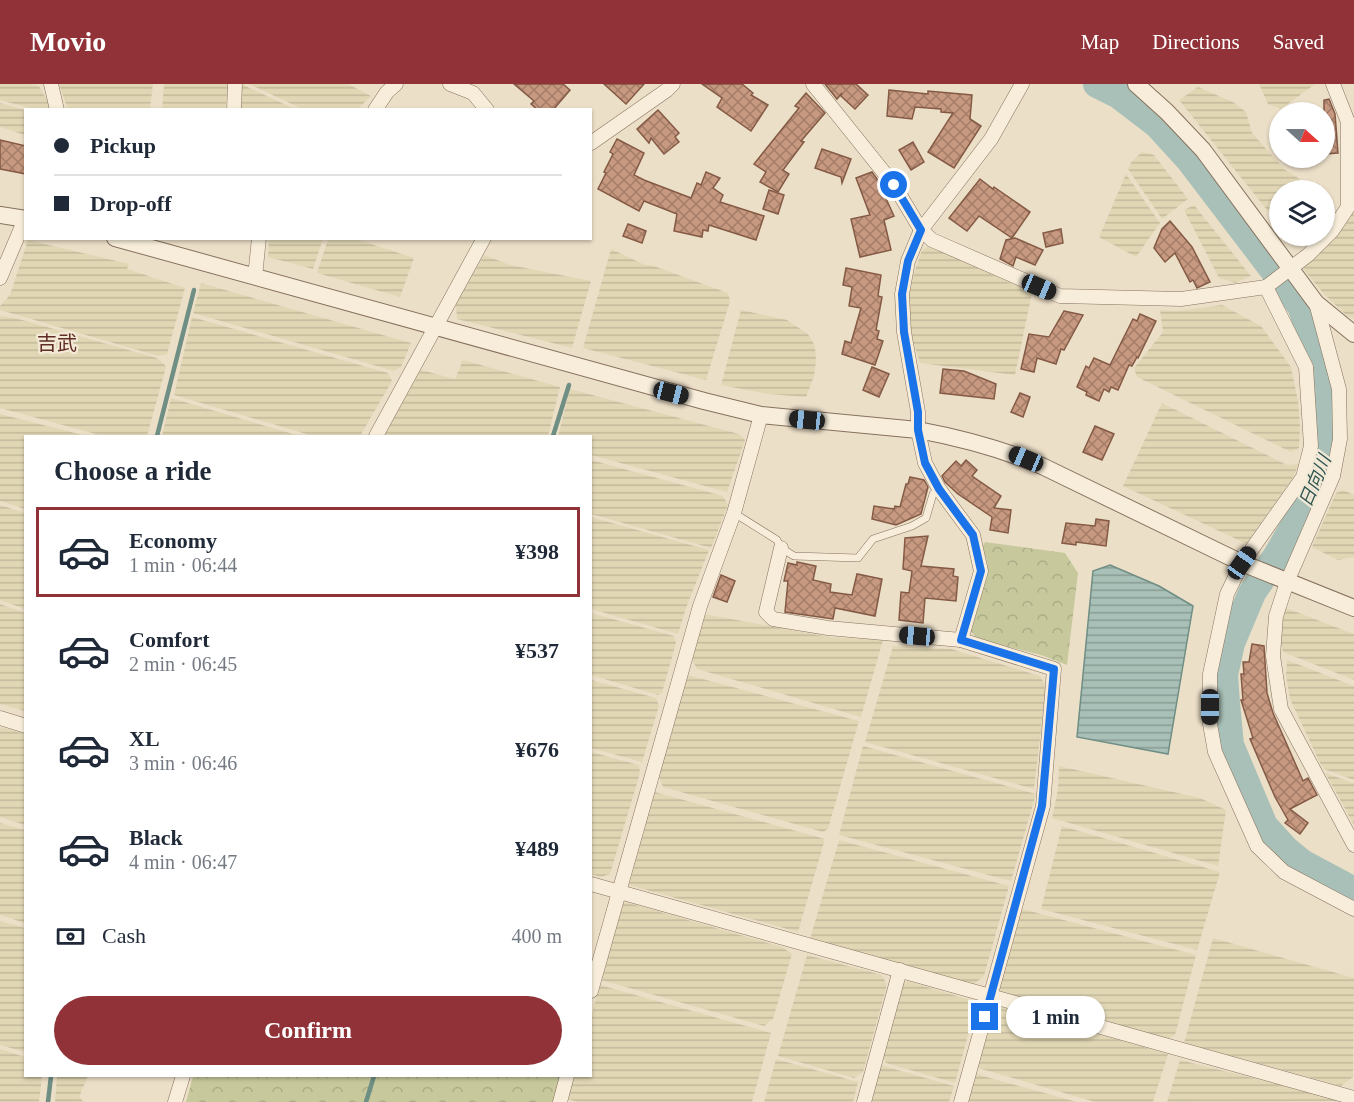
<!DOCTYPE html>
<meta charset="utf-8">
<style>
body{margin:0;font-family:"Times New Roman","Noto Sans JP",serif;background:#f6f6f7;color:#1f2937;height:100vh;display:flex;flex-direction:column;font-size:22px;white-space:nowrap}
*{box-sizing:border-box;margin:0}
p{font-size:20px;color:#747a83}
.icon{flex:none;width:33px;height:33px;fill:none;stroke:currentColor;stroke-width:2;stroke-linecap:round;stroke-linejoin:round}
.map{position:relative;flex:1;overflow:hidden}
.details{position:absolute;left:24px;top:351px;width:568px;height:642px;display:flex;flex-direction:column;background:#fff;border-radius:0px;box-shadow:0 2px 4px #0004}
.details>*{flex:none}
.top-card{position:absolute;left:24px;top:24px;width:568px;height:132px;border-radius:0px;box-shadow:0 2px 4px #0004;display:grid;align-content:center;height:132px;padding:0 30px;background:#fff}
.needle{width:39px;rotate:111deg}
.fabs{position:absolute;left:1269px;top:18px;display:grid;gap:12px}
.fabs a{display:grid;place-items:center;width:66px;height:66px;border-radius:50%;background:#fff;box-shadow:0 2px 4px #0004;font-size:30px}
.end{position:absolute;width:27px;height:27px;margin:-14px;border:8px solid #1a73e8;background:#fff;box-shadow:0 0 0 3px #fff}
.from{border-radius:50%}
.bubble{position:absolute;height:42px;border-radius:21px;background:#fff;box-shadow:0 2px 4px #0004;font-size:20px;font-weight:600;line-height:42px;text-align:center}
.car{position:absolute;width:18px;height:36px;margin:-18px -9px;border-radius:8px;box-shadow:0 0 4px 2px #0007;background:linear-gradient(#222 24%,#8ab4d8 0 40%,#222 0 76%,#8ab4d8 0 86%,#222 0)}
.top-card b{display:flex;align-items:center;gap:21px;height:57px;font-size:22px}
.top-card b+b{border-top:2px solid #e0e1e3}
.top-card i{width:15px;height:15px;background:#1f2937}
ul{padding:0;list-style:none}
li{display:flex;align-items:center;gap:18px;height:90px;margin:0 12px 9px;padding:0 18px;border:3px solid transparent;border-radius:0px}
li div{flex:1}
li b{display:block;font-size:22px}
li em{font-style:normal;font-weight:600}
li.active{border-color:#913238}
li>.icon{width:54px;height:54px;stroke-width:1.5}
h2{padding:0 30px;font-size:27px;line-height:72px}
.pay{display:flex;align-items:center;gap:15px;height:66px;padding:0 30px;font-size:22px}
.pay p{margin-inline-start:auto}
.primary-button{display:flex;gap:12px;margin-top:auto;padding:12px 30px}
.primary-button a{flex:1;height:69px;border-radius:36px;background:#913238;color:#fff;font-size:24px;font-weight:600;line-height:69px;text-align:center}
header{display:flex;align-items:center;gap:36px;box-sizing:border-box;height:84px;padding:0 30px;background:#913238;color:#fff}
header strong{font-size:28px}
nav{display:flex;gap:33px;margin-inline-start:auto;font-size:21px}
.map>svg:first-child{display:block}
.farmland{fill:url(#farmland-rules)}
.forest{fill:url(#forest-crowns)}
.water{fill:url(#water-rules);stroke:#6f8e84;stroke-width:1.5}
.lines{fill:none;stroke-linecap:round;stroke-linejoin:round}
.stream{stroke:#6f8e84;stroke-width:4.5}
.river{stroke:#a8c0b7;stroke-width:28}
.building{fill:url(#building-cross-hatch);stroke:#845a45;stroke-width:1.5}
.service-casing{stroke:#86715e;stroke-width:8}
.minor-casing{stroke:#86715e;stroke-width:15}
.tertiary-casing{stroke:#86715e;stroke-width:18}
.service{stroke:#f7edda;stroke-width:7}
.minor{stroke:#f7edda;stroke-width:14}
.tertiary{stroke:#f7edda;stroke-width:16}
.route{stroke:#1a73e8;stroke-width:8}
.labels{text-anchor:middle;dominant-baseline:central;stroke-width:4.5;stroke-linejoin:round;paint-order:stroke}
.water-label{font-size:18px;font-style:italic;fill:#315652;stroke:#f3e9d7}
.quarter-label{font-size:20px;fill:#612c23;stroke:#f3e9d7}
</style>
<header>
<strong>Movio</strong>
<nav><a>Map</a><a>Directions</a><a>Saved</a></nav>
</header>
<div class="map">
<svg width="1354" height="1018" viewBox="0 0 1354 1018">
<defs>
<pattern id="farmland-rules" width="6" height="5" patternUnits="userSpaceOnUse" patternTransform="scale(1.5)"><rect width="6" height="5" fill="#e1d7b5"/><path d="M0 2.5h6" fill="none" stroke="#c2b99b"/></pattern>
<pattern id="forest-crowns" width="20" height="18" patternUnits="userSpaceOnUse" patternTransform="scale(1.5)"><rect width="20" height="18" fill="#c7c99c"/><path d="M2 6a3 3 0 1 1 6 0M12 15a3 3 0 1 1 6 0" fill="none" stroke="#acad86"/></pattern>
<pattern id="water-rules" width="6" height="5" patternUnits="userSpaceOnUse" patternTransform="scale(1.5)"><rect width="6" height="5" fill="#a8c0b7"/><path d="M0 2.5h6" fill="none" stroke="#8a9c94"/></pattern>
<pattern id="building-cross-hatch" width="8" height="8" patternUnits="userSpaceOnUse" patternTransform="scale(1.5)"><rect width="8" height="8" fill="#c79980"/><path d="M0 0l8 8M0 8l8-8" fill="none" stroke="#a37d68"/></pattern>
</defs>
<rect width="100%" height="100%" fill="#ecdfc8"/>
<g class="farmland">
<polygon points="0,0 31,0 39,2 49,20 49,25 33,25 0,16"/>
<polygon points="59,0 153,0 150,25 68,26"/>
<polygon points="164,0 229,0 225,25 162,26"/>
<polygon points="241,0 295,25 239,26"/>
<polygon points="249,0 348,0 371,12 358,25 302,25"/>
<polygon points="1259,0 1315,0 1281,25 1268,20"/>
<polygon points="1198,3 1233,18 1246,28 1252,49 1284,85 1317,106 1280,106 1279,141 1179,16"/>
<polygon points="0,19 25,26 25,51 0,43"/>
<polygon points="1142,68 1154,71 1188,115 1162,135 1128,85 1132,77"/>
<polygon points="1126,90 1160,139 1136,173 1099,153"/>
<polygon points="1354,106 1354,234 1347,232 1324,210 1304,186 1305,180 1333,155 1347,138 1353,123"/>
<polygon points="1194,121 1251,192 1235,199 1219,194 1184,126"/>
<polygon points="269,155 269,154 323,155 313,185 268,173"/>
<polygon points="328,155 356,155 414,174 400,213 317,189"/>
<polygon points="28,156 129,180 127,185 185,204 167,270 158,272 0,226 0,222 10,211"/>
<polygon points="929,162 1032,209 1015,291 920,279 909,244 909,204 922,166"/>
<polygon points="611,165 645,181 651,181 728,209 730,217 706,296 583,264"/>
<polygon points="484,171 510,181 591,197 572,264 457,235 456,220"/>
<polygon points="201,199 411,259 401,283 394,287 193,229"/>
<polygon points="1222,221 1261,242 1291,283 1298,317 1300,342 1299,364 1291,368 1137,293 1134,284 1163,248 1160,226 1177,227"/>
<polygon points="741,226 787,236 808,250 815,262 816,277 814,292 806,313 768,310 721,301"/>
<polygon points="0,232 15,234 157,274 164,280 166,283 147,352 103,352 0,324"/>
<polygon points="192,233 388,289 392,297 360,352 313,352 174,311"/>
<polygon points="463,276 560,303 548,352 384,352 421,286 455,295"/>
<polygon points="570,305 739,350 745,356 727,408 591,371 591,352 558,352"/>
<polygon points="171,314 300,352 162,352"/>
<polygon points="1162,319 1287,381 1299,380 1293,393 1247,460 1123,402"/>
<polygon points="0,330 87,352 26,352 25,425 0,417"/>
<polygon points="591,376 723,412 728,421 711,464 591,430"/>
<polygon points="1343,406 1354,411 1354,473 1338,476 1312,463 1336,409"/>
<polygon points="0,421 25,429 25,525 0,516"/>
<polygon points="591,433 709,466 686,524 678,550 591,525"/>
<polygon points="0,520 25,529 25,627 0,620"/>
<polygon points="1286,524 1354,550 1354,596 1283,568 1280,556 1281,539"/>
<polygon points="591,529 674,552 676,559 662,609 658,611 591,591"/>
<polygon points="704,530 829,553 883,556 861,633 697,585 692,576"/>
<polygon points="893,562 951,565 1040,592 1046,603 1034,705 865,658"/>
<polygon points="1287,576 1354,602 1354,696 1324,685 1320,679 1290,615 1286,591"/>
<polygon points="688,591 859,637 828,745 823,748 663,703 659,693"/>
<polygon points="591,596 656,614 659,622 642,678 591,664"/>
<polygon points="0,643 25,650 25,741 0,733"/>
<polygon points="863,662 1036,710 1011,797 839,751"/>
<polygon points="591,668 639,681 640,689 610,790 601,793 591,790"/>
<polygon points="1059,682 1200,714 1226,726 1218,782 1052,734 1058,705"/>
<polygon points="1325,689 1354,699 1354,741 1337,710"/>
<polygon points="655,708 825,755 798,848 629,801"/>
<polygon points="0,739 25,746 25,839 0,831"/>
<polygon points="1062,742 1220,788 1197,866 1041,825"/>
<polygon points="839,756 1009,802 984,892 973,901 810,855"/>
<polygon points="625,818 782,863 792,870 773,935 764,942 601,896 622,820"/>
<polygon points="1022,825 1196,871 1175,951 1168,955 1003,910 999,904"/>
<polygon points="0,837 25,844 25,968 0,961"/>
<polygon points="1213,854 1354,894 1353,993 1341,1002 1184,959"/>
<polygon points="807,871 882,891 887,901 863,988 854,994 778,972"/>
<polygon points="907,897 977,918 955,999 886,979 882,971 901,902"/>
<polygon points="600,901 771,949 752,1018 577,1018 568,1015 574,992 591,992 591,933"/>
<polygon points="999,922 1168,970 1153,1018 1095,1018 978,984 994,926"/>
<polygon points="0,965 25,973 26,992 42,992 39,1018 0,1018"/>
<polygon points="776,975 858,998 853,1018 764,1018"/>
<polygon points="1180,976 1345,1017 1167,1018"/>
<polygon points="880,981 954,1002 949,1018 870,1018"/>
<polygon points="976,990 1077,1018 967,1018"/>
<polygon points="57,992 88,992 79,1013 84,1018 55,1018"/>
</g>
<g class="forest">
<polygon points="985,458 1065,469 1078,489 1067,581 1041,571 977,555 970,546 988,482 983,462"/>
<polygon points="193,992 561,992 554,1018 186,1018"/>
</g>
<polygon class="water" points="1110,481 1159,502 1193,522 1168,670 1077,653 1093,487"/>
<g class="lines">
<g class="stream">
<polyline points="157,352 194,206"/>
<polyline points="553,352 569,301"/>
<polyline points="48,1018 51,992"/>
<polyline points="366,1018 374,992"/>
</g>
<polyline class="river" points="1097,0 1119,11 1157,40 1189,75 1301,222 1318,271 1328,310 1331,342 1328,372 1315,406 1278,470 1252,509 1231,559 1224,591 1226,619 1230,661 1264,742 1285,765 1302,779 1354,807"/>
</g>
<g class="building">
<polygon points="514,0 563,0 570,6 553,26 538,26 531,20 534,17"/>
<polygon points="604,0 644,0 626,20"/>
<polygon points="702,0 742,0 753,9 751,11 768,21 751,47 717,23 722,14"/>
<polygon points="825,0 856,0 868,11 855,25 841,12 842,9 837,15"/>
<polygon points="889,6 928,10 928,7 972,11 970,35 981,42 954,84 928,68 953,29 941,28 941,25 915,23 912,35 887,32"/>
<polygon points="806,9 825,29 801,57 804,58 783,86 789,90 778,108 760,98 766,88 754,80 799,24 795,22"/>
<polygon points="1329,15 1335,30 1338,69 1324,70 1324,16"/>
<polygon points="658,26 679,49 675,53 679,58 664,70 651,54 649,59 637,45"/>
<polygon points="617,55 644,69 634,91 644,96 691,114 697,99 701,101 706,88 720,94 713,104 723,111 720,118 764,132 756,156 709,141 708,147 703,146 702,153 674,147 677,130 644,117 639,127 598,105 606,89 604,88 613,70 610,68"/>
<polygon points="0,56 26,62 26,90 0,85"/>
<polygon points="913,58 924,78 911,86 899,66"/>
<polygon points="822,65 851,75 842,99 841,93 815,84"/>
<polygon points="872,88 877,95 894,132 884,136 891,166 860,173 851,135 870,131 856,94"/>
<polygon points="980,95 993,105 994,103 1030,128 1012,154 979,132 967,147 949,134"/>
<polygon points="769,106 784,111 778,130 763,125"/>
<polygon points="1170,137 1192,163 1210,198 1197,204 1193,196 1190,198 1175,169 1165,178 1154,164 1162,145"/>
<polygon points="628,140 646,147 642,159 623,152"/>
<polygon points="1061,145 1063,159 1046,163 1043,149"/>
<polygon points="1015,154 1043,166 1035,181 1016,173 1013,182 1000,175 1006,156"/>
<polygon points="846,184 881,191 878,212 882,213 876,246 879,247 877,255 883,257 875,281 842,270 845,257 851,259 861,224 849,222 852,203 843,201"/>
<polygon points="1064,227 1083,231 1064,266 1061,265 1056,280 1037,274 1034,288 1021,285 1029,250 1049,253"/>
<polygon points="1140,230 1156,237 1138,274 1137,273 1132,282 1129,281 1118,306 1111,303 1109,308 1104,305 1099,317 1086,311 1087,308 1077,303 1086,282 1089,284 1094,274 1110,281 1133,235 1137,237"/>
<polygon points="872,283 889,290 879,313 863,306"/>
<polygon points="943,285 964,287 996,300 994,315 940,309"/>
<polygon points="1020,309 1030,313 1023,333 1011,328"/>
<polygon points="1095,342 1114,350 1102,376 1083,368"/>
<polygon points="966,376 977,386 972,392 1001,412 994,424 1011,426 1008,449 990,446 992,433 958,410 945,398 942,392 956,377 961,382"/>
<polygon points="910,393 924,396 928,403 921,430 896,441 872,435 874,422 894,425 895,422 900,423 906,400 908,400"/>
<polygon points="1096,435 1109,437 1106,462 1076,458 1076,461 1062,459 1066,439 1095,442"/>
<polygon points="928,452 921,482 954,485 953,492 958,493 956,517 925,514 923,539 899,536 901,508 909,509 912,487 903,485 905,454"/>
<polygon points="797,478 816,482 813,496 831,500 830,508 852,511 857,490 882,495 875,532 835,524 833,535 785,528 788,497 784,497 788,479 797,481"/>
<polygon points="721,491 735,497 727,518 713,513"/>
<polygon points="1252,560 1264,562 1267,609 1273,629 1303,697 1308,694 1317,711 1290,725 1308,739 1300,750 1285,739 1288,736 1275,713 1250,655 1253,654 1241,616 1243,616 1241,590 1244,590 1243,578 1249,578"/>
</g>
<g class="lines">
<defs>
<polyline id="service" points="734,429 777,456 781,464 794,472 858,474 873,455 912,442 926,434 933,410 939,405"/>
<g id="minor">
<polyline points="51,0 57,26"/>
<polyline points="450,0 473,9 487,26"/>
<polyline points="813,0 894,101 921,146 932,156 1060,212 1181,215 1266,203 1306,283 1311,362 1303,393 1242,479 1227,510 1210,590 1210,640 1215,668 1257,762 1284,788 1354,825"/>
<polyline points="234,26 235,0"/>
<polyline points="375,26 387,8 396,0"/>
<polyline points="591,59 667,6 673,0"/>
<polyline points="255,193 259,154"/>
<polyline points="0,194 25,135"/>
<polyline points="1266,203 1308,171 1332,147 1348,123 1348,38 1333,0"/>
<polyline points="1316,219 1339,305 1340,355 1333,392 1287,498 1276,532 1273,572 1281,625 1354,761"/>
<polyline points="376,352 484,154"/>
<polyline points="781,464 766,528 773,535 828,544 961,556 1054,585 1043,722 961,1018"/>
<polyline points="961,556 981,487 973,451 939,405 925,379 918,346 918,328 904,248 902,210 908,177 921,146 991,55 1022,0"/>
<polyline points="0,634 26,642"/>
<polyline points="591,800 1354,1014"/>
<polyline points="591,907 700,522 734,429 761,331"/>
<polyline points="175,1018 183,992"/>
<polyline points="560,1018 567,992"/>
<polyline points="864,1018 900,886"/>
</g>
<g id="tertiary">
<polyline points="1136,0 1167,28 1203,66 1316,219 1354,250"/>
<polyline points="0,131 26,135"/>
<path d="M 115,154 L 704,317 L 761,331 L 918,346 C 961,354 1002,365 1042,382 L 1242,479 L 1354,524"/>
</g>
</defs>
<use href="#service" class="service-casing"/>
<use href="#minor" class="minor-casing"/>
<use href="#tertiary" class="tertiary-casing"/>
<use href="#service" class="service"/>
<use href="#minor" class="minor"/>
<use href="#tertiary" class="tertiary"/>
</g>
<g class="lines">
<polyline class="route" points="894,101 921,146 908,177 902,210 904,248 918,328 918,346 925,379 939,405 973,451 981,487 961,556 1054,585 1042,722 985,933"/>
</g>
<g class="labels">
<g class="water-label">
<text transform="translate(1315 397) rotate(-67)">日向川</text>
</g>
<g class="quarter-label">
<text x="57" y="259">吉武</text>
</g>
</g>
</svg>
<div class="fabs">
<a><svg class="needle" viewBox="-14 -14 28 28"><path d="M0-13l5 13h-10z" fill="#e53935"/><path d="M0 13l5-13h-10z" fill="#747a83"/></svg></a>
<a><svg class="icon" aria-label="layers" viewBox="0 0 24 24"><path d="M12 4l9 5-9 5-9-5zM3 14l9 5 9-5"/></svg></a>
</div>
<i class="end from" style="left:894px;top:101px"></i>
<i class="end" style="left:985px;top:933px"></i>
<div class="bubble" style="left:1006px;top:912px;width:99px">1 min</div>
<i class="car" style="left:1039px;top:203px;rotate:113deg"></i>
<i class="car" style="left:671px;top:309px;rotate:104deg"></i>
<i class="car" style="left:807px;top:336px;rotate:276deg"></i>
<i class="car" style="left:1026px;top:375px;rotate:293deg"></i>
<i class="car" style="left:1242px;top:479px;rotate:35deg"></i>
<i class="car" style="left:917px;top:552px;rotate:275deg"></i>
<i class="car" style="left:1210px;top:623px;rotate:180deg"></i>
<div class="top-card">
<b><i class="from"></i>Pickup</b>
<b><i></i>Drop-off</b>
</div>
<section class="details">
<h2>Choose a ride</h2>
<ul>
<li class="active"><svg class="icon" aria-label="car" viewBox="0 0 24 24"><path d="M5 17H2v-5l4-1 3-4h7l3 4 3 1v5h-3M9 17h6M6 11h13"/><circle cx="7" cy="17" r="2"/><circle cx="17" cy="17" r="2"/></svg><div><b>Economy</b><p>1 min · 06:44</p></div><em>¥398</em></li>
<li><svg class="icon" aria-label="car" viewBox="0 0 24 24"><path d="M5 17H2v-5l4-1 3-4h7l3 4 3 1v5h-3M9 17h6M6 11h13"/><circle cx="7" cy="17" r="2"/><circle cx="17" cy="17" r="2"/></svg><div><b>Comfort</b><p>2 min · 06:45</p></div><em>¥537</em></li>
<li><svg class="icon" aria-label="car" viewBox="0 0 24 24"><path d="M5 17H2v-5l4-1 3-4h7l3 4 3 1v5h-3M9 17h6M6 11h13"/><circle cx="7" cy="17" r="2"/><circle cx="17" cy="17" r="2"/></svg><div><b>XL</b><p>3 min · 06:46</p></div><em>¥676</em></li>
<li><svg class="icon" aria-label="car" viewBox="0 0 24 24"><path d="M5 17H2v-5l4-1 3-4h7l3 4 3 1v5h-3M9 17h6M6 11h13"/><circle cx="7" cy="17" r="2"/><circle cx="17" cy="17" r="2"/></svg><div><b>Black</b><p>4 min · 06:47</p></div><em>¥489</em></li>
</ul>
<div class="pay"><svg class="icon" aria-label="cash" viewBox="0 0 24 24"><path d="M3 7h18v10H3z"/><circle cx="12" cy="12" r="2"/></svg>Cash<p>400 m</p></div>
<div class="primary-button"><a>Confirm</a></div>
</section>
</div>
